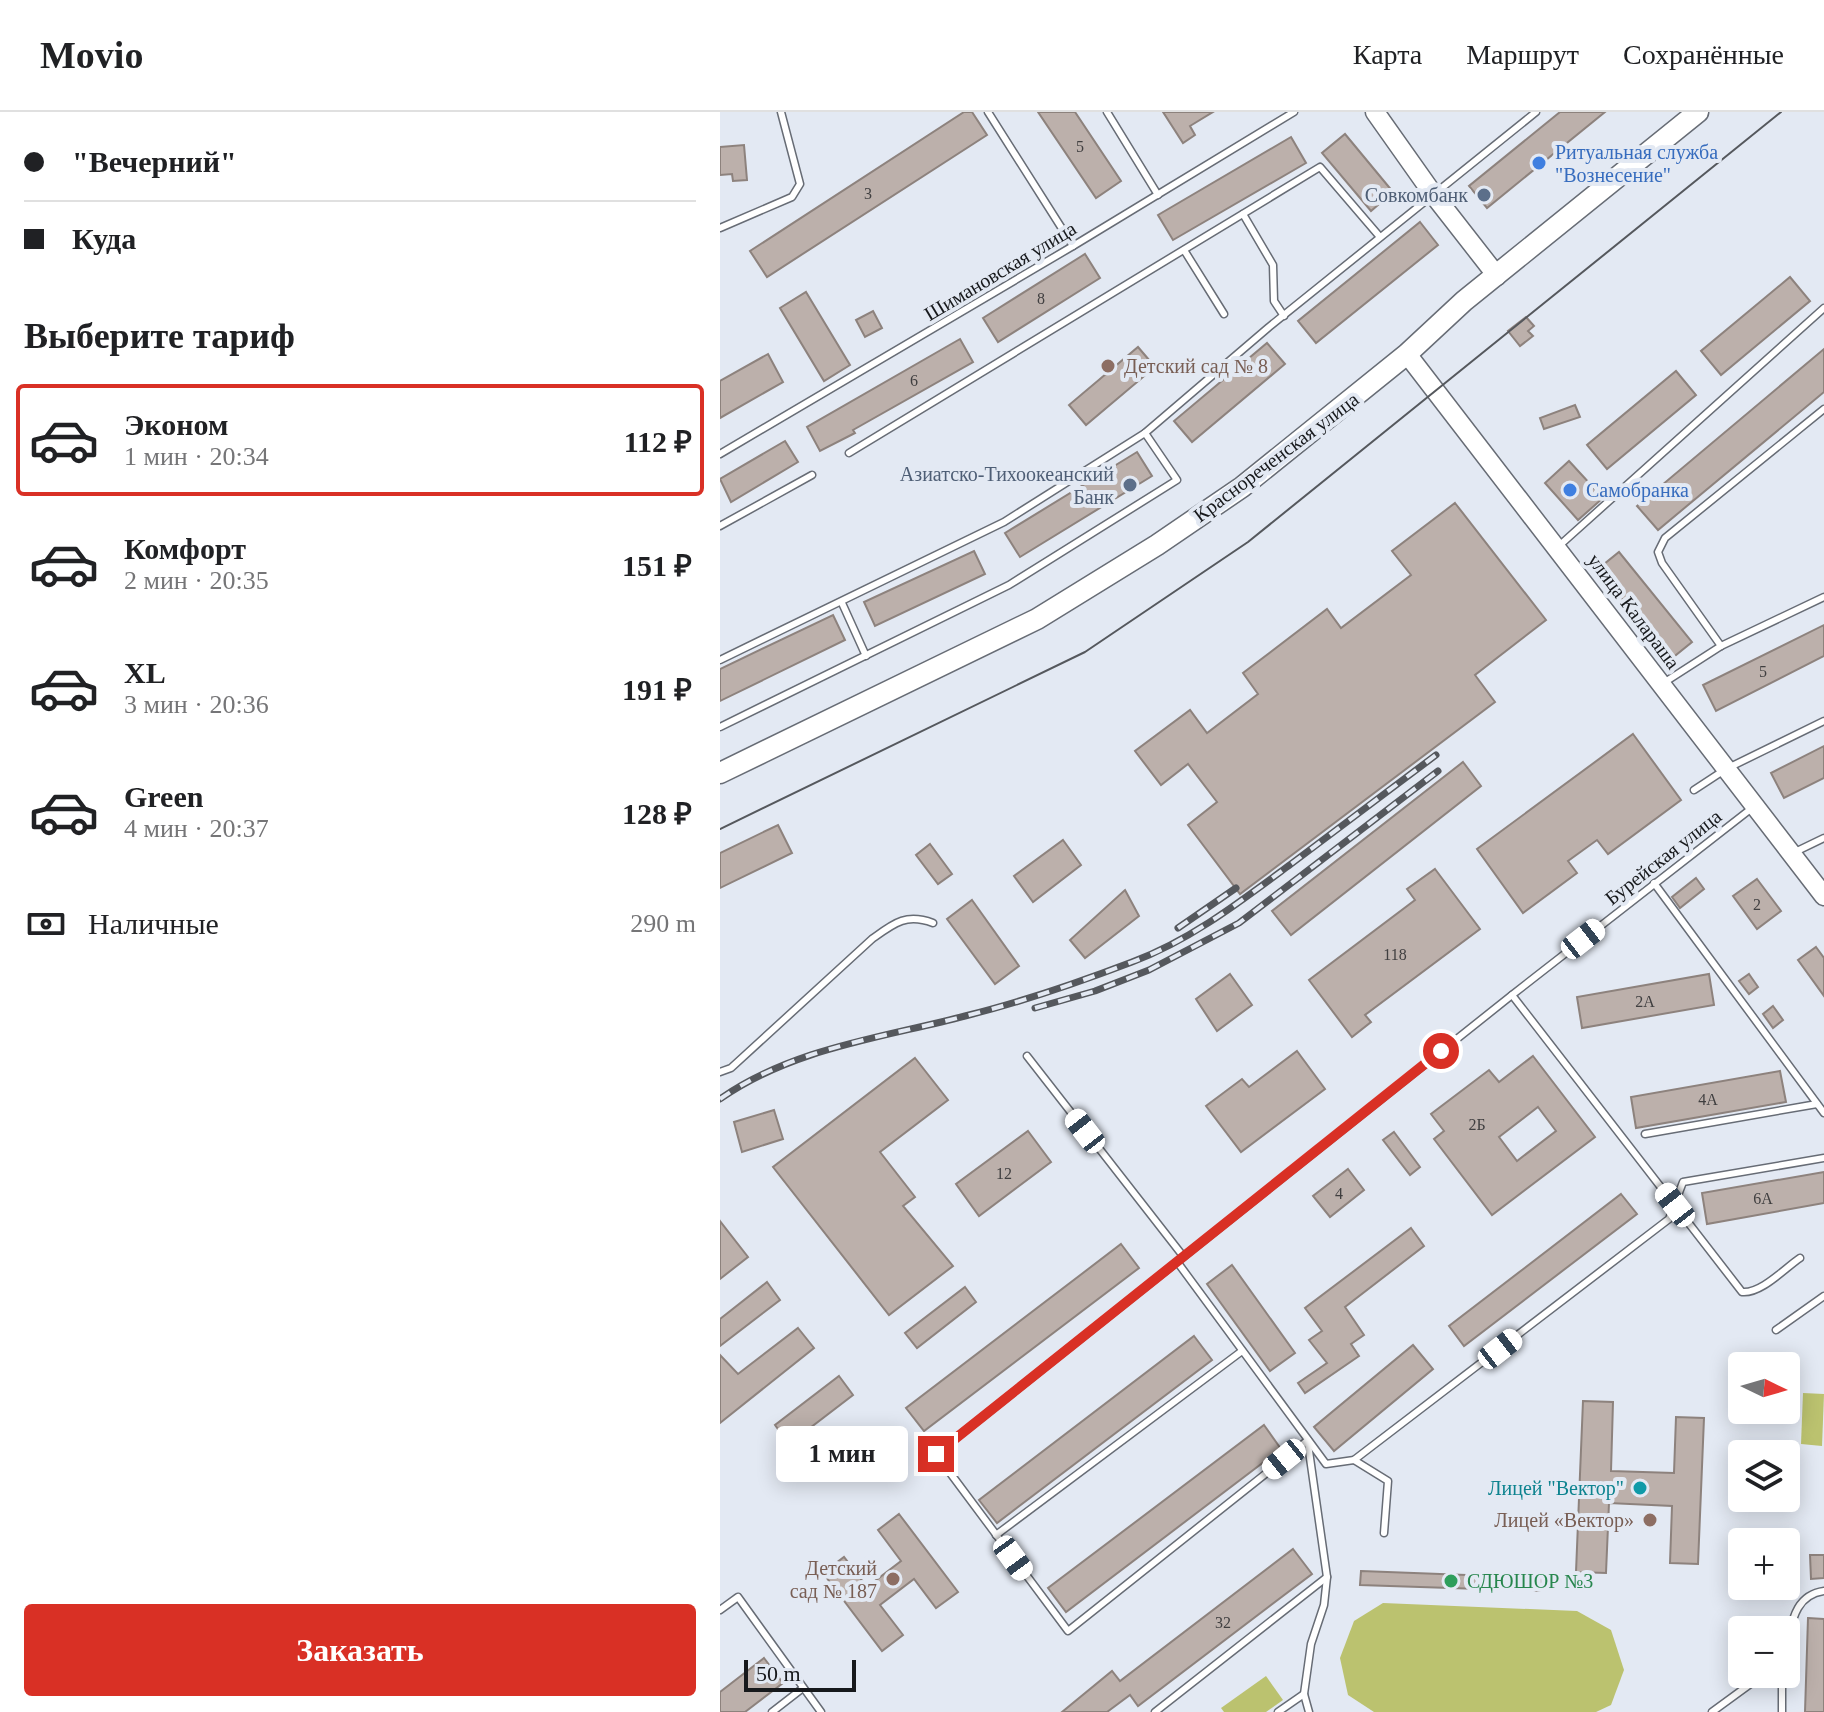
<!DOCTYPE html>
<html lang="ru">
<meta charset="utf-8">
<style>
body{margin:0;font-family:"Times New Roman",serif;background:#f2f2f2;color:#202124;height:100vh;display:flex;flex-direction:column;font-size:30px;white-space:nowrap}
*{box-sizing:border-box;margin:0}
p{font-size:26px;color:#757577}
.icon{flex:none;width:44px;height:44px;fill:none;stroke:currentColor;stroke-width:2;stroke-linecap:round;stroke-linejoin:round}
.map{position:relative;flex:1;overflow:hidden}
.drawer{display:flex;flex-direction:column;background:#fff;width:720px}
.drawer>*{flex:none}
.guide{display:grid;align-content:center;height:176px;padding:0 24px;background:#fff}
.needle{width:52px;rotate:95deg}
.fabs{position:absolute;left:1008px;top:1240px;display:grid;gap:16px}
.fabs a{display:grid;place-items:center;width:72px;height:72px;border-radius:8px;background:#fff;box-shadow:0 4px 20px #0003;font-size:40px}
.scale{position:absolute;left:24px;bottom:20px;width:112px;box-sizing:border-box;padding-left:8px;border:4px solid #17191c;border-top:0;font-size:22px;line-height:28px;white-space:nowrap;color:#17191c;-webkit-text-stroke:6px #e3e9f3;paint-order:stroke}
.end{position:absolute;width:36px;height:36px;margin:-18px;border:10px solid #d93025;background:#fff;box-shadow:0 0 0 4px #fff}
.from{border-radius:50%}
.bubble{position:absolute;height:56px;border-radius:8px;background:#fff;box-shadow:0 4px 20px #0003;font-size:26px;font-weight:600;line-height:56px;text-align:center}
.car{position:absolute;width:24px;height:48px;margin:-24px -12px;border-radius:10px;box-shadow:0 0 6px 2px #0007;background:linear-gradient(#fff 24%,#345 0 40%,#fff 0 76%,#345 0 86%,#fff 0)}
.guide b{display:flex;align-items:center;gap:28px;height:76px;font-size:30px}
.guide b+b{border-top:2px solid #e0e0e0}
.guide i{width:20px;height:20px;background:#202124}
ul{padding:0;list-style:none}
li{display:flex;align-items:center;gap:24px;height:112px;margin:0 16px 12px;padding:0 8px;border:4px solid transparent;border-radius:8px}
li div{flex:1}
li b{display:block;font-size:30px}
li em{font-style:normal;font-weight:600}
li.active{border-color:#d93025}
li>.icon{width:72px;height:72px;stroke-width:1.5}
h2{padding:0 24px;font-size:36px;line-height:96px}
.pay{display:flex;align-items:center;gap:20px;height:88px;padding:0 24px;font-size:30px}
.pay p{margin-inline-start:auto}
.cta{display:flex;gap:16px;margin-top:auto;padding:16px 24px}
.cta a{flex:1;height:92px;border-radius:8px;background:#d93025;color:#fff;font-size:32px;font-weight:600;line-height:92px;text-align:center}
header{display:flex;align-items:center;gap:48px;box-sizing:border-box;height:112px;padding:0 40px;background:#fff;border-bottom:2px solid #e0e0e0}
header strong{font-size:38px}
nav{display:flex;gap:44px;margin-inline-start:auto;font-size:28px}
main{display:flex;flex:1;min-height:0}
.map>svg:first-child{display:block}
.green{fill:#bbc26f}
.building{fill:#bcb0ab;stroke:#8d827d;stroke-width:2;fill-rule:evenodd}
.lines{fill:none;stroke-linecap:round;stroke-linejoin:round}
.lane-casing{stroke:#676c75;stroke-width:9}
.secondary-casing{stroke:#676c75;stroke-width:21}
.primary-casing{stroke:#676c75;stroke-width:23}
.lane{stroke:#fff;stroke-width:6}
.secondary{stroke:#fff;stroke-width:18}
.primary{stroke:#fff;stroke-width:20}
.tram{stroke:#55585d;stroke-width:2}
.rail-casing{stroke:#55585d;stroke-width:7}
.rail{stroke:#e3e9f3;stroke-width:4;stroke-dasharray:12;stroke-linecap:butt}
.route{stroke:#d93025;stroke-width:10}
.shop-dot{fill:#3f7fe0;stroke:#e3e9f3;stroke-width:3}
.service-dot{fill:#5c6f8a;stroke:#e3e9f3;stroke-width:3}
.education-dot{fill:#8d6e63;stroke:#e3e9f3;stroke-width:3}
.culture-dot{fill:#0f9aa8;stroke:#e3e9f3;stroke-width:3}
.leisure-dot{fill:#2e9e5b;stroke:#e3e9f3;stroke-width:3}
.labels{text-anchor:middle;dominant-baseline:central;stroke-width:8;stroke-linejoin:round;paint-order:stroke}
.number-label{font-size:16px;fill:#403f40}
.shop-label{font-size:20px;fill:#366cbe;stroke:#e3e9f3;text-anchor:start}
.service-label{font-size:20px;fill:#4e5e75;stroke:#e3e9f3;text-anchor:end}
.street-label{font-size:20px;fill:#17191c;stroke:#e3e9f3}
.education-label{font-size:20px;fill:#785e54;stroke:#e3e9f3;text-anchor:end}
.culture-label{font-size:20px;fill:#0d838f;stroke:#e3e9f3;text-anchor:end}
.leisure-label{font-size:20px;fill:#27864d;stroke:#e3e9f3;text-anchor:start}
</style>
<header>
<strong>Movio</strong>
<nav><a>Карта</a><a>Маршрут</a><a>Сохранённые</a></nav>
</header>
<main>
<section class="drawer">
<div class="guide">
<b><i class="from"></i>&quot;Вечерний&quot;</b>
<b><i></i>Куда</b>
</div>
<h2>Выберите тариф</h2>
<ul>
<li class="active"><svg class="icon" aria-label="car" viewBox="0 0 24 24"><path d="M5 17H2v-5l4-1 3-4h7l3 4 3 1v5h-3M9 17h6M6 11h13"/><circle cx="7" cy="17" r="2"/><circle cx="17" cy="17" r="2"/></svg><div><b>Эконом</b><p>1 мин · 20:34</p></div><em>112 ₽</em></li>
<li><svg class="icon" aria-label="car" viewBox="0 0 24 24"><path d="M5 17H2v-5l4-1 3-4h7l3 4 3 1v5h-3M9 17h6M6 11h13"/><circle cx="7" cy="17" r="2"/><circle cx="17" cy="17" r="2"/></svg><div><b>Комфорт</b><p>2 мин · 20:35</p></div><em>151 ₽</em></li>
<li><svg class="icon" aria-label="car" viewBox="0 0 24 24"><path d="M5 17H2v-5l4-1 3-4h7l3 4 3 1v5h-3M9 17h6M6 11h13"/><circle cx="7" cy="17" r="2"/><circle cx="17" cy="17" r="2"/></svg><div><b>XL</b><p>3 мин · 20:36</p></div><em>191 ₽</em></li>
<li><svg class="icon" aria-label="car" viewBox="0 0 24 24"><path d="M5 17H2v-5l4-1 3-4h7l3 4 3 1v5h-3M9 17h6M6 11h13"/><circle cx="7" cy="17" r="2"/><circle cx="17" cy="17" r="2"/></svg><div><b>Green</b><p>4 мин · 20:37</p></div><em>128 ₽</em></li>
</ul>
<div class="pay"><svg class="icon" aria-label="cash" viewBox="0 0 24 24"><path d="M3 7h18v10H3z"/><circle cx="12" cy="12" r="2"/></svg>Наличные<p>290 m</p></div>
<div class="cta"><a>Заказать</a></div>
</section>
<div class="map">
<svg width="1104" height="1600" viewBox="0 0 1104 1600">
<rect width="100%" height="100%" fill="#e3e9f3"/>
<g class="green">
<polygon points="1083,1281 1104,1282 1102,1334 1081,1332"/>
<polygon points="663,1491 857,1499 891,1518 904,1558 891,1593 876,1600 654,1600 628,1583 620,1546 634,1509"/>
<polygon points="546,1564 563,1588 546,1600 504,1600 501,1596"/>
</g>
<g class="building">
<polygon points="244,0 252,0 267,23 47,165 30,139"/>
<polygon points="318,0 355,0 401,69 376,86"/>
<polygon points="443,0 493,0 470,14 475,23 463,31"/>
<polygon points="840,0 885,0 767,96 749,74"/>
<polygon points="625,22 673,80 651,99 602,41"/>
<polygon points="571,25 586,51 453,128 438,103"/>
<polygon points="24,33 27,68 13,69 12,62 0,63 0,35"/>
<polygon points="700,110 718,133 596,231 578,209"/>
<polygon points="365,142 380,166 278,230 263,206"/>
<polygon points="1070,165 1090,189 1001,263 981,239"/>
<polygon points="86,180 130,253 104,269 60,196"/>
<polygon points="153,199 162,216 145,225 136,208"/>
<polygon points="806,205 814,214 808,219 813,224 800,234 788,219"/>
<polygon points="240,227 253,250 133,318 135,321 100,339 87,315"/>
<polygon points="547,231 565,252 472,330 454,309"/>
<polygon points="418,235 435,255 366,313 349,293"/>
<polygon points="1104,237 1104,280 938,418 917,394"/>
<polygon points="48,242 63,270 0,306 0,269"/>
<polygon points="956,259 976,283 887,357 867,333"/>
<polygon points="855,293 860,305 824,317 820,306"/>
<polygon points="65,329 78,350 11,390 0,367"/>
<polygon points="417,340 432,364 300,445 285,421"/>
<polygon points="849,349 883,386 858,408 825,371"/>
<polygon points="735,391 826,508 755,563 775,590 520,782 468,713 497,690 468,652 441,673 415,639 470,598 487,621 538,582 523,561 607,497 621,516 691,463 672,439"/>
<polygon points="254,439 265,462 155,514 144,490"/>
<polygon points="899,440 972,530 951,547 878,457"/>
<polygon points="113,503 125,528 0,589 0,557"/>
<polygon points="1104,513 1104,544 996,599 983,573"/>
<polygon points="913,622 961,688 888,742 877,728 848,749 857,761 803,801 757,737"/>
<polygon points="1104,634 1104,666 1064,686 1051,661"/>
<polygon points="743,650 761,674 571,823 552,799"/>
<polygon points="58,713 72,741 0,776 0,741"/>
<polygon points="343,728 361,753 313,790 294,764"/>
<polygon points="210,732 232,762 218,772 196,743"/>
<polygon points="715,757 760,817 645,903 651,910 632,925 589,868 695,788 687,777"/>
<polygon points="976,766 984,777 960,796 952,785"/>
<polygon points="1037,767 1061,799 1037,817 1013,784"/>
<polygon points="405,778 419,804 365,846 350,828"/>
<polygon points="252,788 299,854 275,872 227,807"/>
<polygon points="1096,835 1104,846 1104,884 1078,848"/>
<polygon points="510,862 532,893 497,919 476,887"/>
<polygon points="989,862 994,893 862,916 857,885"/>
<polygon points="1029,862 1038,875 1029,882 1019,869"/>
<polygon points="1053,894 1063,908 1053,916 1043,902"/>
<polygon points="577,939 605,977 521,1040 486,994 522,967 529,975"/>
<path d="M 813,944 L 875,1025 L 772,1103 L 714,1027 L 724,1019 L 711,1002 L 769,958 L 779,970 ZM 818,995 L 836,1019 L 797,1049 L 779,1025 Z"/>
<polygon points="195,946 228,988 160,1040 195,1085 183,1094 233,1154 169,1203 53,1055"/>
<polygon points="1060,959 1066,990 916,1016 911,985"/>
<polygon points="54,998 63,1027 22,1040 14,1010"/>
<polygon points="308,1019 331,1050 259,1104 236,1072"/>
<polygon points="674,1020 700,1055 690,1063 663,1028"/>
<polygon points="628,1057 644,1078 610,1105 593,1084"/>
<polygon points="1104,1060 1104,1091 987,1112 982,1081"/>
<polygon points="901,1082 917,1102 744,1234 729,1214"/>
<polygon points="0,1109 28,1145 0,1167"/>
<polygon points="691,1116 704,1134 625,1195 644,1223 631,1232 639,1244 585,1281 578,1271 607,1251 589,1228 602,1219 585,1196"/>
<polygon points="401,1132 419,1156 204,1319 186,1296"/>
<polygon points="512,1153 575,1241 550,1259 487,1172"/>
<polygon points="47,1170 60,1188 0,1234 0,1207"/>
<polygon points="245,1175 256,1190 197,1236 185,1221"/>
<polygon points="78,1216 94,1236 0,1311 0,1243 18,1262"/>
<polygon points="474,1224 492,1248 277,1411 259,1388"/>
<polygon points="693,1233 713,1257 614,1339 594,1315"/>
<polygon points="119,1264 133,1283 69,1332 55,1313"/>
<polygon points="863,1289 893,1290 891,1359 954,1361 956,1305 984,1306 978,1452 950,1451 952,1394 889,1391 886,1461 856,1460"/>
<polygon points="544,1313 561,1337 346,1500 328,1476"/>
<polygon points="179,1402 238,1480 216,1496 194,1467 160,1493 183,1523 162,1539 103,1461 124,1445 147,1475 181,1449 158,1418"/>
<polygon points="573,1437 592,1462 418,1594 410,1583 387,1600 342,1600 392,1559 400,1569"/>
<polygon points="1090,1443 1104,1443 1104,1466 1091,1467"/>
<polygon points="641,1459 823,1466 822,1479 640,1473"/>
<polygon points="1088,1506 1104,1507 1104,1600 1085,1600"/>
<polygon points="44,1546 63,1571 25,1600 0,1600 0,1580"/>
</g>
<g class="lines">
<defs>
<g id="lane">
<polyline points="268,0 353,134"/>
<polyline points="387,0 438,83"/>
<polyline points="523,102 553,153 554,189 564,204"/>
<polyline points="0,116 72,85 80,72 61,0"/>
<polyline points="464,138 504,202"/>
<polyline points="129,341 600,55 660,125"/>
<polyline points="0,342 353,134 574,0"/>
<polyline points="0,414 92,363"/>
<polyline points="840,433 1104,196"/>
<polyline points="122,491 146,544"/>
<polyline points="1001,534 942,451 938,440 945,426 1104,297"/>
<polyline points="0,548 284,410 425,321 549,215 816,0"/>
<polyline points="945,570 1001,534 1104,485"/>
<polyline points="0,615 289,473 457,368 425,321"/>
<polyline points="974,678 1006,657 1104,609"/>
<polyline points="1075,740 1104,726"/>
<polyline points="934,771 1104,1001"/>
<path d="M 792,883 L 1022,1180 C 1041,1182 1065,1156 1080,1146"/>
<polyline points="307,944 463,1144"/>
<path d="M 0,960 L 11,956 L 152,827 C 174,811 186,801 213,811"/>
<polyline points="925,1022 1097,992"/>
<polyline points="458,1151 606,1352 634,1348 949,1107 963,1070 1104,1046"/>
<polyline points="1056,1218 1104,1184"/>
<polyline points="588,1328 348,1519 216,1342 792,883 1032,696"/>
<polyline points="588,1332 607,1465 604,1493 591,1532 584,1582 589,1600"/>
<polyline points="634,1348 668,1369 664,1421"/>
<polyline points="276,1423 522,1239"/>
<polyline points="0,1498 18,1485 101,1600"/>
<path d="M 1066,1534 C 1072,1510 1075,1483 1104,1479"/>
<polyline points="52,1600 83,1576"/>
<polyline points="435,1600 607,1465"/>
<polyline points="558,1600 584,1582"/>
<polyline points="992,1600 1044,1562"/>
<polyline points="1062,1600 1062,1562"/>
</g>
<g id="secondary">
<polyline points="655,0 713,82 777,164"/>
<polyline points="687,242 1104,784"/>
</g>
<polyline id="primary" points="0,661 317,507 437,433 522,375 687,242 744,189 978,0"/>
</defs>
<use href="#lane" class="lane-casing"/>
<use href="#secondary" class="secondary-casing"/>
<use href="#primary" class="primary-casing"/>
<use href="#lane" class="lane"/>
<use href="#secondary" class="secondary"/>
<use href="#primary" class="primary"/>
<polyline class="tram" points="0,717 365,540 528,430 1061,0"/>
<defs>
<g id="rail">
<polyline points="458,816 516,776"/>
<polyline points="315,896 375,879 429,858 519,811 718,659"/>
<path d="M 0,987 C 73,936 161,926 245,904 C 302,890 357,871 412,850 C 471,828 521,789 571,752 C 619,716 668,679 716,643"/>
</g>
</defs>
<use href="#rail" class="rail-casing"/>
<use href="#rail" class="rail"/>
</g>
<g class="lines">
<polyline class="route" points="216,1342 721,939"/>
</g>
<g class="shop-dot">
<circle cx="819" cy="51" r="8"/>
<circle cx="850" cy="378" r="8"/>
</g>
<g class="service-dot">
<circle cx="764" cy="83" r="8"/>
<circle cx="410" cy="373" r="8"/>
</g>
<g class="education-dot">
<circle cx="388" cy="254" r="8"/>
<circle cx="930" cy="1408" r="8"/>
<circle cx="173" cy="1467" r="8"/>
</g>
<circle class="culture-dot" cx="920" cy="1376" r="8"/>
<circle class="leisure-dot" cx="731" cy="1469" r="8"/>
<g class="labels">
<g class="number-label">
<text x="360" y="34">5</text>
<text x="148" y="81">3</text>
<text x="321" y="186">8</text>
<text x="194" y="268">6</text>
<text x="1043" y="559">5</text>
<text x="1037" y="792">2</text>
<text x="675" y="842">118</text>
<text x="925" y="889">2А</text>
<text x="988" y="987">4А</text>
<text x="757" y="1012">2Б</text>
<text x="284" y="1061">12</text>
<text x="619" y="1081">4</text>
<text x="1043" y="1086">6А</text>
<text x="503" y="1510">32</text>
</g>
<g class="shop-label">
<text x="835" y="40">Ритуальная служба<tspan x="835" dy="23">"Вознесение"</tspan></text>
<text x="866" y="378">Самобранка</text>
</g>
<g class="service-label">
<text x="748" y="83">Совкомбанк</text>
<text x="394" y="362">Азиатско-Тихоокеанский<tspan x="394" dy="23">Банк</tspan></text>
</g>
<g class="street-label">
<text transform="translate(280 159) rotate(-31)">Шимановская улица</text>
<text transform="translate(556 345) rotate(-37)">Краснореченская улица</text>
<text transform="translate(914 499) rotate(53)">улица Калараша</text>
<text transform="translate(943 745) rotate(-38)">Бурейская улица</text>
</g>
<g class="education-label">
<text x="404" y="254" text-anchor="start">Детский сад № 8</text>
<text x="914" y="1408">Лицей «Вектор»</text>
<text x="157" y="1456">Детский<tspan x="157" dy="23">сад № 187</tspan></text>
</g>
<g class="culture-label">
<text x="904" y="1376">Лицей "Вектор"</text>
</g>
<g class="leisure-label">
<text x="747" y="1469">СДЮШОР №3</text>
</g>
</g>
</svg>
<div class="fabs">
<a><svg class="needle" viewBox="-14 -14 28 28"><path d="M0-13l5 13h-10z" fill="#e53935"/><path d="M0 13l5-13h-10z" fill="#757577"/></svg></a>
<a><svg class="icon" aria-label="layers" viewBox="0 0 24 24"><path d="M12 4l9 5-9 5-9-5zM3 14l9 5 9-5"/></svg></a>
<a>+</a>
<a>−</a>
</div>
<div class="scale">50 m</div>
<i class="end from" style="left:721px;top:939px"></i>
<i class="end" style="left:216px;top:1342px"></i>
<div class="bubble" style="left:56px;top:1314px;width:132px">1 мин</div>
<i class="car" style="left:863px;top:827px;rotate:52deg"></i>
<i class="car" style="left:365px;top:1019px;rotate:322deg"></i>
<i class="car" style="left:955px;top:1093px;rotate:322deg"></i>
<i class="car" style="left:780px;top:1237px;rotate:52deg"></i>
<i class="car" style="left:564px;top:1347px;rotate:231deg"></i>
<i class="car" style="left:293px;top:1446px;rotate:144deg"></i>
</div>
</main>
